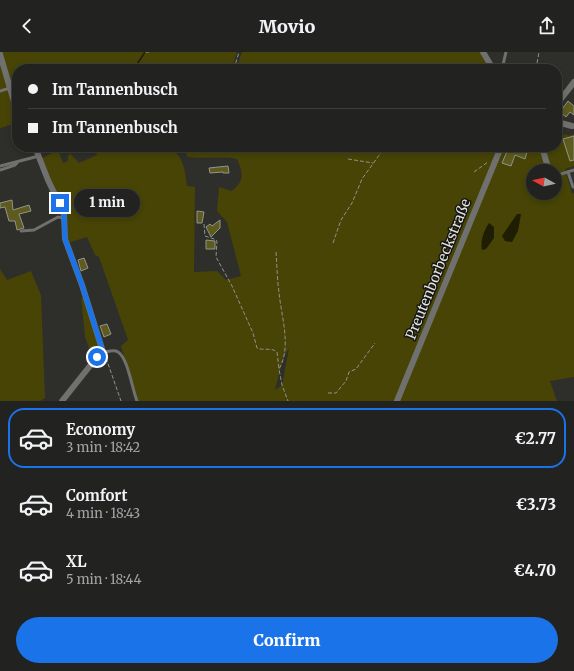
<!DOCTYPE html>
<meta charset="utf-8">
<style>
body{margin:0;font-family:Merriweather,serif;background:#2a2a29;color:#f1f3f6;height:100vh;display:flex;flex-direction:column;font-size:15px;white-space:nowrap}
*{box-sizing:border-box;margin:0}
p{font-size:13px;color:#a2a4a5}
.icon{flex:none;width:22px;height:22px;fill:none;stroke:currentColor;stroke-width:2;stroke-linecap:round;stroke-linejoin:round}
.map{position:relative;height:349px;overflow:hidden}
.sheet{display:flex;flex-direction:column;background:#222220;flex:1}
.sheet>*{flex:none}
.top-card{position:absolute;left:12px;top:12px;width:550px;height:88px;border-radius:16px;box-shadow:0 2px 6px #0003,0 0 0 1px #3f3f3e;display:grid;align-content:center;height:88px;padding:0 16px;background:#222220}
.needle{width:26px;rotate:278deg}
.buttons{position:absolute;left:526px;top:112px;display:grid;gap:8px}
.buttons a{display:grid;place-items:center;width:36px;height:36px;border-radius:50%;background:#222220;box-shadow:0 2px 6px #0003,0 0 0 1px #3f3f3e;font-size:20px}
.end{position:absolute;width:18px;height:18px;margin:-9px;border:5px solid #1a73e8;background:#fff;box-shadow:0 0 0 2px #fff}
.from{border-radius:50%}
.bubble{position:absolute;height:28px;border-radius:14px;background:#222220;box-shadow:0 2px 6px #0003,0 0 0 1px #3f3f3e;font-size:13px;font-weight:800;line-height:28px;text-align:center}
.top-card b{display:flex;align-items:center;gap:14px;height:38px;font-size:15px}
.top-card b+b{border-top:1px solid #3f3f3e}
.top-card i{width:10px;height:10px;background:#f1f3f6}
ul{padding:7px 0 0;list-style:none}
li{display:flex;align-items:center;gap:12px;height:60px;margin:0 8px 6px;padding:0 8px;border:2px solid transparent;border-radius:16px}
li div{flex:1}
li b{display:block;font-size:15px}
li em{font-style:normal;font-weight:800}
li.active{border-color:#1a73e8}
li>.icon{width:36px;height:36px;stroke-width:1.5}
.action{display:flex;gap:8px;margin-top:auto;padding:8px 16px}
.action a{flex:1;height:46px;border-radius:24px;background:#1a73e8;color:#fff;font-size:16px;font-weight:800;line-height:46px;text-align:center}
header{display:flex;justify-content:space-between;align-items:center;height:52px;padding:0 16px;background:#222220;font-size:18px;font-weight:800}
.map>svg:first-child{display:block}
.green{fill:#474406;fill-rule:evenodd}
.water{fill:#1f1e05}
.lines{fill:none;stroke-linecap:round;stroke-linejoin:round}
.stream{stroke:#1f1e05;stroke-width:1.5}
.building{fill:#5d5b1d;stroke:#94948f}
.path{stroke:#91918d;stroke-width:1;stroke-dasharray:4 2;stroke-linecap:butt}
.lane{stroke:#70706e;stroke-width:3}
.street{stroke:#70706e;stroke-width:6}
.route{stroke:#1a73e8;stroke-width:5}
.labels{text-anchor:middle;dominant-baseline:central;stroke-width:3;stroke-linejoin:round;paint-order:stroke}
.street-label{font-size:14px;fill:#e3e3e0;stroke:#161614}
</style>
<header><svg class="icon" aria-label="back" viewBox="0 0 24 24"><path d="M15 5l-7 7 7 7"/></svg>Movio<svg class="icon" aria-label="share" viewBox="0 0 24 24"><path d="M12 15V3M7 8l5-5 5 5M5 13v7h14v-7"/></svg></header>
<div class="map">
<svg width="574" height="349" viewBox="0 0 574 349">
<rect width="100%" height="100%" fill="#2e2e2a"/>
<g class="green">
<polygon points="0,0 237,0 232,17 17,17 17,30 9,31 17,58 17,71 0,76"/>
<polygon points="242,0 484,0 495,17 236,17"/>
<path d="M 557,78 L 559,84 L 567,82 L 568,84 L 574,82 L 574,114 L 565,117 L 572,142 L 574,141 L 574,325 L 550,329 L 557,349 L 288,349 L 284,340 L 288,349 L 137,349 L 121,294 L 128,288 L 99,205 L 95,203 L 87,185 L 68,191 L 64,158 L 42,106 L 56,99 L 59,100 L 63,111 L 68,109 L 68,104 L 70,101 L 79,111 L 97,103 L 94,95 L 169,95 C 184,104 185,118 187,134 L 195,135 L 194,220 L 217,219 L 226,228 L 241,224 L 227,170 L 217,159 L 219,135 L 232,139 C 245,128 243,122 237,107 C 227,104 202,107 188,105 L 181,95 L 557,95 ZM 533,119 L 555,119 L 555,141 L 533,141 ZM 289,296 L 282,333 L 275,338 L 283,307 Z"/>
<polygon points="0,217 7,228 31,219 41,243 45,346 40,349 0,349"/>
<polygon points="86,244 102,300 93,307 85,285 81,246"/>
</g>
<g class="water">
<polygon points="517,162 521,162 518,179 512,190 505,189 502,184"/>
<path d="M 489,171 L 494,175 L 494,186 L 486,197 L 482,198 C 480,189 484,178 489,171 Z"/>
</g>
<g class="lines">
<polyline class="stream" points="134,17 145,0"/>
</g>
<g class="building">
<polygon points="568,49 574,54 574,63 570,60 566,65 560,60"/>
<polygon points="574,84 574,108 570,109 563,87"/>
<polygon points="509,95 519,95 518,96 527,100 525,107 515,103 511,114 502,111"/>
<polygon points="228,114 229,121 223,121 223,120 210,121 209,116"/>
<polygon points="12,148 13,158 29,153 31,159 19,162 24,176 17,178 15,169 9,169 5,155 0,156 0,151"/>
<polygon points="197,159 204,160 202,171 197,171"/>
<polygon points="220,168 220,176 211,185 206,175 210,172 212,174"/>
<polygon points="206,188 215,189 215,197 206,197"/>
<polygon points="84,206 88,216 81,219 78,208"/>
<polygon points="107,272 111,282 104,285 100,274"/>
</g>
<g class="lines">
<g class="path">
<polyline points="145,0 151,0"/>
<polyline points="234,17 239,0"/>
<polyline points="536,17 539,0"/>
<polyline points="348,107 373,111"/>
<polyline points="474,120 488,110"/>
<path d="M 204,172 L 205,184 L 214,187 L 217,189 L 216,205 L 232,234 L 253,281 L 257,296 C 264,299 271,295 277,300 L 279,317"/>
<polyline points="333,191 341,168 352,151 362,127 385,95"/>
<path d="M 276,200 C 277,213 277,227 279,240 C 281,264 292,295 279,317 L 282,333 L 288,349"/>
<polyline points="106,306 121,349"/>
<polyline points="328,341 336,341 346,329 349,320 356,317 375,291"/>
</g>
<g class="lane">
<polyline points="502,17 506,0"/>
<polyline points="0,39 10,36"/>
<polyline points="0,114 39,104"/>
<polyline points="0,118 15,113 17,111"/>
<polyline points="568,120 573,135 574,135"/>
<polyline points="555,124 574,118"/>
<polyline points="21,179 34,178 58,165 64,166"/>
<path d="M 103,300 C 107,300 114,297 118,300 C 128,306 132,337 137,349"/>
</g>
<g class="street">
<polyline points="483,0 493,17"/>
<polyline points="0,2 17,60"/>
<polyline points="557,52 574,30"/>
<polyline points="557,70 572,74"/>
<polyline points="35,95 48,128 59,151 64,163 65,187 82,233 103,300 97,305 62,349"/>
<polyline points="542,95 549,119"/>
<polyline points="397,349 501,95"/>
</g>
</g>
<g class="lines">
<polyline class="route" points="60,151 64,163 65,187 82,233 103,300 97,305"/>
</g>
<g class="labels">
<g class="street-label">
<text transform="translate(438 217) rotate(-68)">Preutenborbeckstraße</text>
</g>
</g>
</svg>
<div class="buttons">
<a><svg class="needle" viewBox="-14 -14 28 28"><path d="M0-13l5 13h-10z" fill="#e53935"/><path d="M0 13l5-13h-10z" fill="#a2a4a5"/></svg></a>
</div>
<i class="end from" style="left:97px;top:305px"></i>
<i class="end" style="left:60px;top:151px"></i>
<div class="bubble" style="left:74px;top:137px;width:66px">1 min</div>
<div class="top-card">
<b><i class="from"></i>Im Tannenbusch</b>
<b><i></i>Im Tannenbusch</b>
</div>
</div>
<section class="sheet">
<ul>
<li class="active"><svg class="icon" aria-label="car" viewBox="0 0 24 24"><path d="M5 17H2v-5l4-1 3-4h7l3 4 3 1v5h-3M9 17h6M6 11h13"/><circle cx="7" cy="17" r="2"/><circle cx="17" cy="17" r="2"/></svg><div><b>Economy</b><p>3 min · 18:42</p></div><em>€2.77</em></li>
<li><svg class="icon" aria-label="car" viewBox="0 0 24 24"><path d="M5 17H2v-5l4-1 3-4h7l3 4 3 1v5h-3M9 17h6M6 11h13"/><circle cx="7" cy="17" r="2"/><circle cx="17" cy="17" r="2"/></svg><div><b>Comfort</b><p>4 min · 18:43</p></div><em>€3.73</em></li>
<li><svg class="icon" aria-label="car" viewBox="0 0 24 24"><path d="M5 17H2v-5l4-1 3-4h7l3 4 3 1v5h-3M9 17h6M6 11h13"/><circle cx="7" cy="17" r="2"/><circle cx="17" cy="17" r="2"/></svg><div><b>XL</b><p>5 min · 18:44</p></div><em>€4.70</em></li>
</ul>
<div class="action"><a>Confirm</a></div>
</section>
